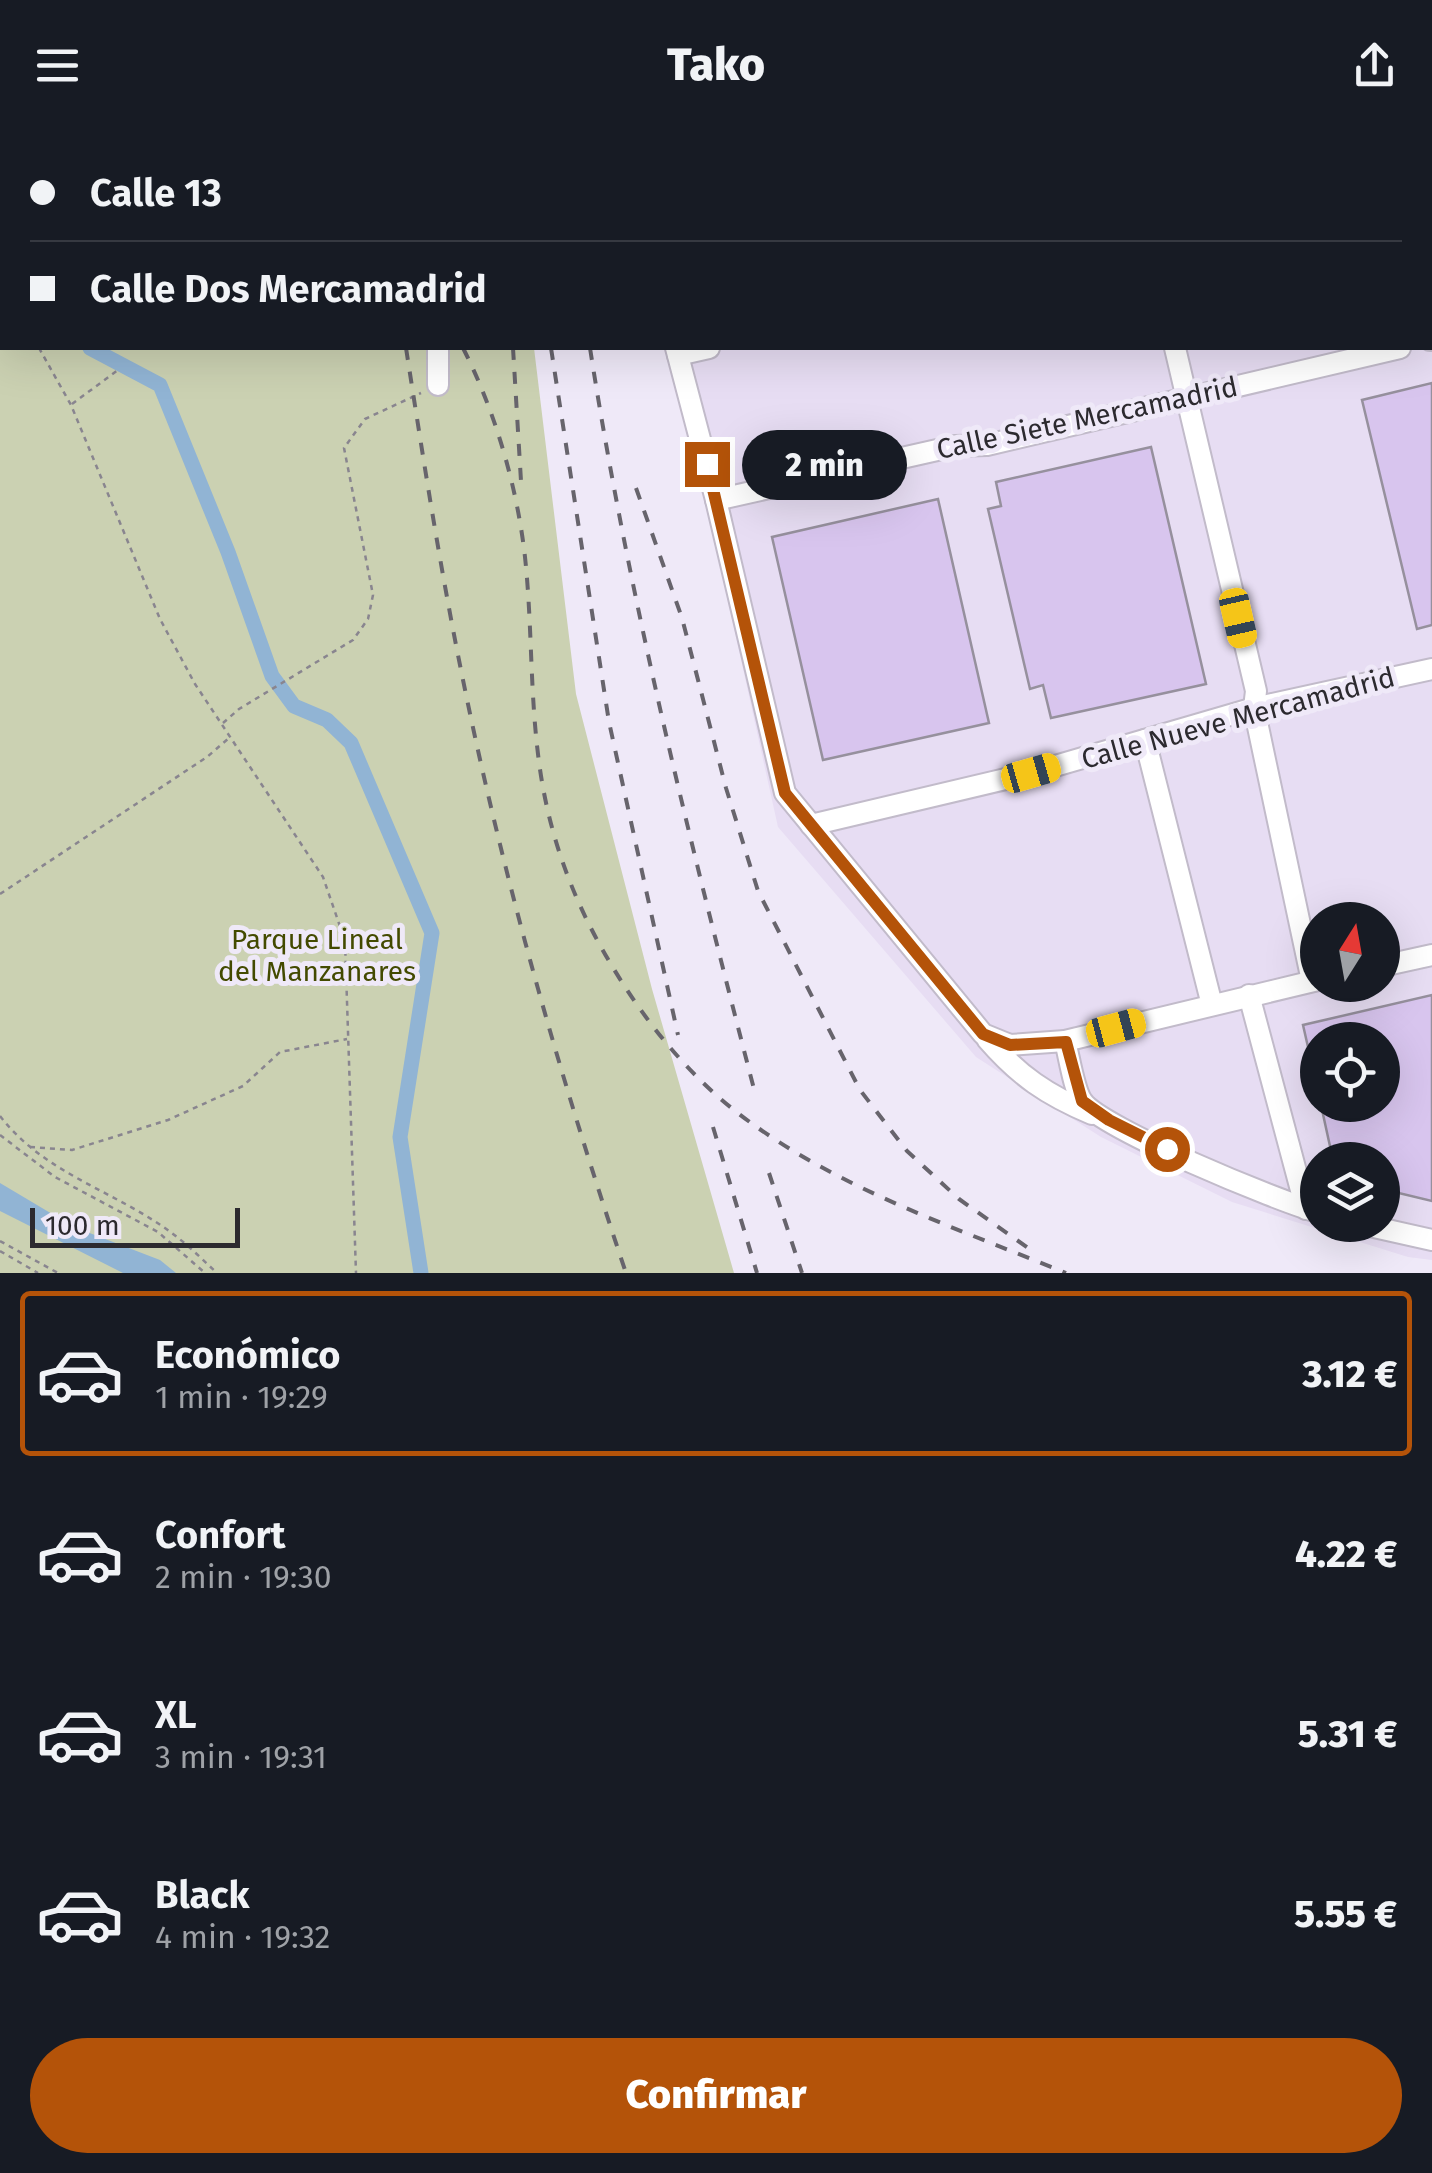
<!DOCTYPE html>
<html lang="es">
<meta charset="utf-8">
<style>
body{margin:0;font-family:"Fira Sans",sans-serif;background:#20242c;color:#f1f3f6;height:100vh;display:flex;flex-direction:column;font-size:38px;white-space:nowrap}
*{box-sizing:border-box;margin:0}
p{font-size:32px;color:#9ea1a6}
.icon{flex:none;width:55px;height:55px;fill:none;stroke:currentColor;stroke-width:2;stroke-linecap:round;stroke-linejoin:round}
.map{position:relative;height:1143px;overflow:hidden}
.panel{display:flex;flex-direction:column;background:#171b24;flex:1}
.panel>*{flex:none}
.guide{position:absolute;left:0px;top:0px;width:1432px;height:220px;box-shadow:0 10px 40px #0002;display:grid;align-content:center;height:220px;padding:0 30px;background:#171b24}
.needle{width:65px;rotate:11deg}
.buttons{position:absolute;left:1300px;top:772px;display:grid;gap:20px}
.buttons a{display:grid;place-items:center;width:100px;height:100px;border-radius:50%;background:#171b24;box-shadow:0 10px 40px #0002;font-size:50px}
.scale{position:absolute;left:30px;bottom:25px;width:210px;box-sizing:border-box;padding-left:10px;border:5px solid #2c2a2f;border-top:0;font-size:28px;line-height:35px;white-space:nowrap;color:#2c2a2f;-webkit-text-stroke:8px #efe9f8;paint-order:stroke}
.end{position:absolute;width:45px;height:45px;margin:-22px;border:12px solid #b45309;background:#fff;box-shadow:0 0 0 5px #fff}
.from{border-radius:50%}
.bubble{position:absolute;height:70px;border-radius:35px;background:#171b24;box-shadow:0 10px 40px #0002;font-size:32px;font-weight:800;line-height:70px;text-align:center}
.car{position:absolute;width:30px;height:60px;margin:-30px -15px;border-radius:12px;box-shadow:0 0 8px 2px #0007;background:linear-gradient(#f5c518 24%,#345 0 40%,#f5c518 0 76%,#345 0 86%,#f5c518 0)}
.guide b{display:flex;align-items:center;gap:35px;height:95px;font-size:38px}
.guide b+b{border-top:2px solid #363941}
.guide i{width:25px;height:25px;background:#f1f3f6}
ul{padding:18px 0 0;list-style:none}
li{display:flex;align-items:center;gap:30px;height:165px;margin:0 20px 15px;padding:0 10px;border:5px solid transparent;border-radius:10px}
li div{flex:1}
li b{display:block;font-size:38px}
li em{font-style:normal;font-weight:800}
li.current{border-color:#b45309}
li>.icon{width:90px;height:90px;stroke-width:1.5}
.cta{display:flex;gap:20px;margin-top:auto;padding:20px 30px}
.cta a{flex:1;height:115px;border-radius:60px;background:#b45309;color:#fff;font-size:40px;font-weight:800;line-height:115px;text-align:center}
header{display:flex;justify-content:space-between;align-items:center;height:130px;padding:0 30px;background:#171b24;font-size:45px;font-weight:800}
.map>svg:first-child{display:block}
.built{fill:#e7ddf3;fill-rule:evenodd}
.green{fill:#cbd1b2}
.water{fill:#91b4d4}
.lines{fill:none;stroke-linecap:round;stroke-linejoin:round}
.canal{stroke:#91b4d4;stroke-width:15}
.building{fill:#d8c5ee;stroke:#96909d;stroke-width:2.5}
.minor-casing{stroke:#c2bbca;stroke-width:24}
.path{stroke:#89858f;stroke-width:2.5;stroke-dasharray:5 5;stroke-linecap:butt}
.minor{stroke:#fff;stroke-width:20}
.rail{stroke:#67646c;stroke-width:4;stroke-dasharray:12 12;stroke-linecap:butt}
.route{stroke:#b45309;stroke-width:12}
.labels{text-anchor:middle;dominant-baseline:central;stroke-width:10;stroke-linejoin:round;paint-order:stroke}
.street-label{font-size:28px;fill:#2c2a2f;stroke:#efe9f8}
.park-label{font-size:28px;fill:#434a00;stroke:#efe9f8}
</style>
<header><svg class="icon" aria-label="menu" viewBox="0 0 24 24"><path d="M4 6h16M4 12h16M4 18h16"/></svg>Tako<svg class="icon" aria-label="share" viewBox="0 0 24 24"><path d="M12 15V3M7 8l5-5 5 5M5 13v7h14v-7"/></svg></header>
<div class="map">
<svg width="1432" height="1143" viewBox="0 0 1432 1143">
<rect width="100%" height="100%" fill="#efe9f8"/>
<path class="built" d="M 623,0 L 1432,0 L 1432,1130 L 1408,1127 L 1232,1072 L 1101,1007 L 976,927 L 778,697 L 672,218 L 1430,218 L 1430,2 ZM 1318,790 L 1382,790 L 1382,855 L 1318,855 ZM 1318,910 L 1382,910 L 1382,975 L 1318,975 ZM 1318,1030 L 1382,1030 L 1382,1095 L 1318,1095 Z"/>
<polygon class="green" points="0,0 499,0 500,2 2,2 2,218 534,218 576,564 652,859 734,1143 0,1143"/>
<polygon class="water" points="0,1053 74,1097 160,1130 176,1143 123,1143 0,1081"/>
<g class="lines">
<g class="canal">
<polyline points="0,164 2,166"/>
<polyline points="90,218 160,255 228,422 272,546 294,576 327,590 351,613 432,803 400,1007 421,1143"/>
</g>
</g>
<g class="building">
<polygon points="1432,253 1432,495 1417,499 1362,270"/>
<polygon points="1151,317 1206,554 1051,588 1043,555 1030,559 988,379 1001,376 996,352"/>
<polygon points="938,369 989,593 823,630 772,407"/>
<polygon points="1432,865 1432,1071 1382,1059 1382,1030 1333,1030 1321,975 1382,975 1382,910 1318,910 1318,938 1313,939 1303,895"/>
</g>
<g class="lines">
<defs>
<g id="minor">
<polyline points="429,0 429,2"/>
<polyline points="630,0 631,2"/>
<polyline points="1119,0 1119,2"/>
<polyline points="956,2 967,0"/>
<polyline points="1138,2 1149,0"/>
<polyline points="1430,210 1432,210"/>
<polyline points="438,218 438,255"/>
<polyline points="676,218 716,370 785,663 983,904 1010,915 1065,911 1318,850"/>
<polyline points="1175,218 1256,561 1254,578 1312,851"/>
<polyline points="678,225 709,218"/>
<polyline points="716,370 955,316 987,315 1400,218"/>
<polyline points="1145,610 1212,875"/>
<polyline points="811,695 1031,643 1254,578 1432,539"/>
<polyline points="1382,836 1432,825"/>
<polyline points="1249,865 1306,1079"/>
<path d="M 987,909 C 1019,946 1047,965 1092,984"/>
<path d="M 1065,911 C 1069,926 1074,960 1082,971 C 1100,998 1280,1072 1318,1082"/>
<polyline points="1365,1095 1432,1110"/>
</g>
</defs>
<use href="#minor" class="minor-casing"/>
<g class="path">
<polyline points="0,175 2,176"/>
<polyline points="39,218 71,275 160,489 195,554 323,747 345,811 356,1143"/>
<polyline points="72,274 118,240"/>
<polyline points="223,593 239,579 353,510 368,489 373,465 344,318 365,289 421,263"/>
<polyline points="0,764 207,627 229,608"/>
<path d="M 0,986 C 46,1046 120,1062 177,1107 C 191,1118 204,1131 217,1143"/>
<polyline points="0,1005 55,1047 158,1102 205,1143"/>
<polyline points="30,1017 72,1020 168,990 243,956 280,922 347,909"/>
<polyline points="0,1111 58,1143"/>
<polyline points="0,1121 38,1143"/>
</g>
<use href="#minor" class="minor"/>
<g class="rail">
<polyline points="262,0 266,2"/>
<polyline points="281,0 284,2"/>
<polyline points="379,0 380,2"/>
<polyline points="497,0 497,2"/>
<polyline points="534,0 534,2"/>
<polyline points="558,0 558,2"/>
<path d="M 406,218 C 423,327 440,437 462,545 C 503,748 560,947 626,1143"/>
<path d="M 463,218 C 495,281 517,356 525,427 C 532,492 530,559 538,624 C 546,693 567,756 601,817 C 635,878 679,936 734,980 C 830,1056 954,1097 1066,1143"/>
<polyline points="513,218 521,351"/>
<polyline points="551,218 609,592 678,905"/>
<path d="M 590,218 C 629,469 691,716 755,963"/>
<polyline points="636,358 682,488 726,658 758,761 860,960 907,1021 959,1069 1028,1118"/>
<polyline points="713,997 757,1143"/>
<polyline points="769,1043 802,1143"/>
</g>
</g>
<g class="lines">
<polyline class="route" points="707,334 785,663 983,904 1010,915 1066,912 1082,971 1109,990 1167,1019"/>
</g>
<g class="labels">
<g class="street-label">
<text transform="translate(1087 288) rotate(-12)">Calle Siete Mercamadrid</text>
<text transform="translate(1238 588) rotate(-15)">Calle Nueve Mercamadrid</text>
</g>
<g class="park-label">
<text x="317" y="809">Parque Lineal<tspan x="317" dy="32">del Manzanares</tspan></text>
</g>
</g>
</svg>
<div class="buttons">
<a><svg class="needle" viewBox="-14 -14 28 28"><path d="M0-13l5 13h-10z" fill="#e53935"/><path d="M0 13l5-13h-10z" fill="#9ea1a6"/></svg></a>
<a><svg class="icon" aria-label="locate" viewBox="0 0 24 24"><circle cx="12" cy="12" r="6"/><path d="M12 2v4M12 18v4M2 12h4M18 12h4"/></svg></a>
<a><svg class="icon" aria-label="layers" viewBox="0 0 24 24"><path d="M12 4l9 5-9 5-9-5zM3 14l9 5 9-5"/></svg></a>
</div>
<div class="scale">100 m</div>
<i class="end from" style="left:1167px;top:1019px"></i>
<i class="end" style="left:707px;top:334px"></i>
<div class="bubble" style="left:742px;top:300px;width:165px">2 min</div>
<i class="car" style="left:1238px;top:488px;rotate:167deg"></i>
<i class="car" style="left:1031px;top:643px;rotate:74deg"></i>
<i class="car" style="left:1116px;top:898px;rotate:75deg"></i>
<div class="guide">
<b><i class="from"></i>Calle 13</b>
<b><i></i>Calle Dos Mercamadrid</b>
</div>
</div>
<section class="panel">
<ul>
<li class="current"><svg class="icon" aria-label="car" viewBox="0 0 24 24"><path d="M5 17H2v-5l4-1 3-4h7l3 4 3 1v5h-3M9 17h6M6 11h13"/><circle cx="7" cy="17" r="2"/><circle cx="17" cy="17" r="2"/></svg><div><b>Económico</b><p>1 min · 19:29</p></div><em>3.12 €</em></li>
<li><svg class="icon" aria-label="car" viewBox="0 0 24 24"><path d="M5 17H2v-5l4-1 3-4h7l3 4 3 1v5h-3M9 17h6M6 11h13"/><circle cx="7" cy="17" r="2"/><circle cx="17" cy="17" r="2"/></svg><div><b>Confort</b><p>2 min · 19:30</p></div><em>4.22 €</em></li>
<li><svg class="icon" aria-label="car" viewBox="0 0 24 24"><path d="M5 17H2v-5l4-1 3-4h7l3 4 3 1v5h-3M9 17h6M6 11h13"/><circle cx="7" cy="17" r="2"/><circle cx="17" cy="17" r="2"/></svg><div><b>XL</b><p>3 min · 19:31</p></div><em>5.31 €</em></li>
<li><svg class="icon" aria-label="car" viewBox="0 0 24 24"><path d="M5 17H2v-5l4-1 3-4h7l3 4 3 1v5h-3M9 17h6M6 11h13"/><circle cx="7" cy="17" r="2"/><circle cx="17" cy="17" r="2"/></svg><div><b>Black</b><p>4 min · 19:32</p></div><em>5.55 €</em></li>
</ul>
<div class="cta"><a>Confirmar</a></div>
</section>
